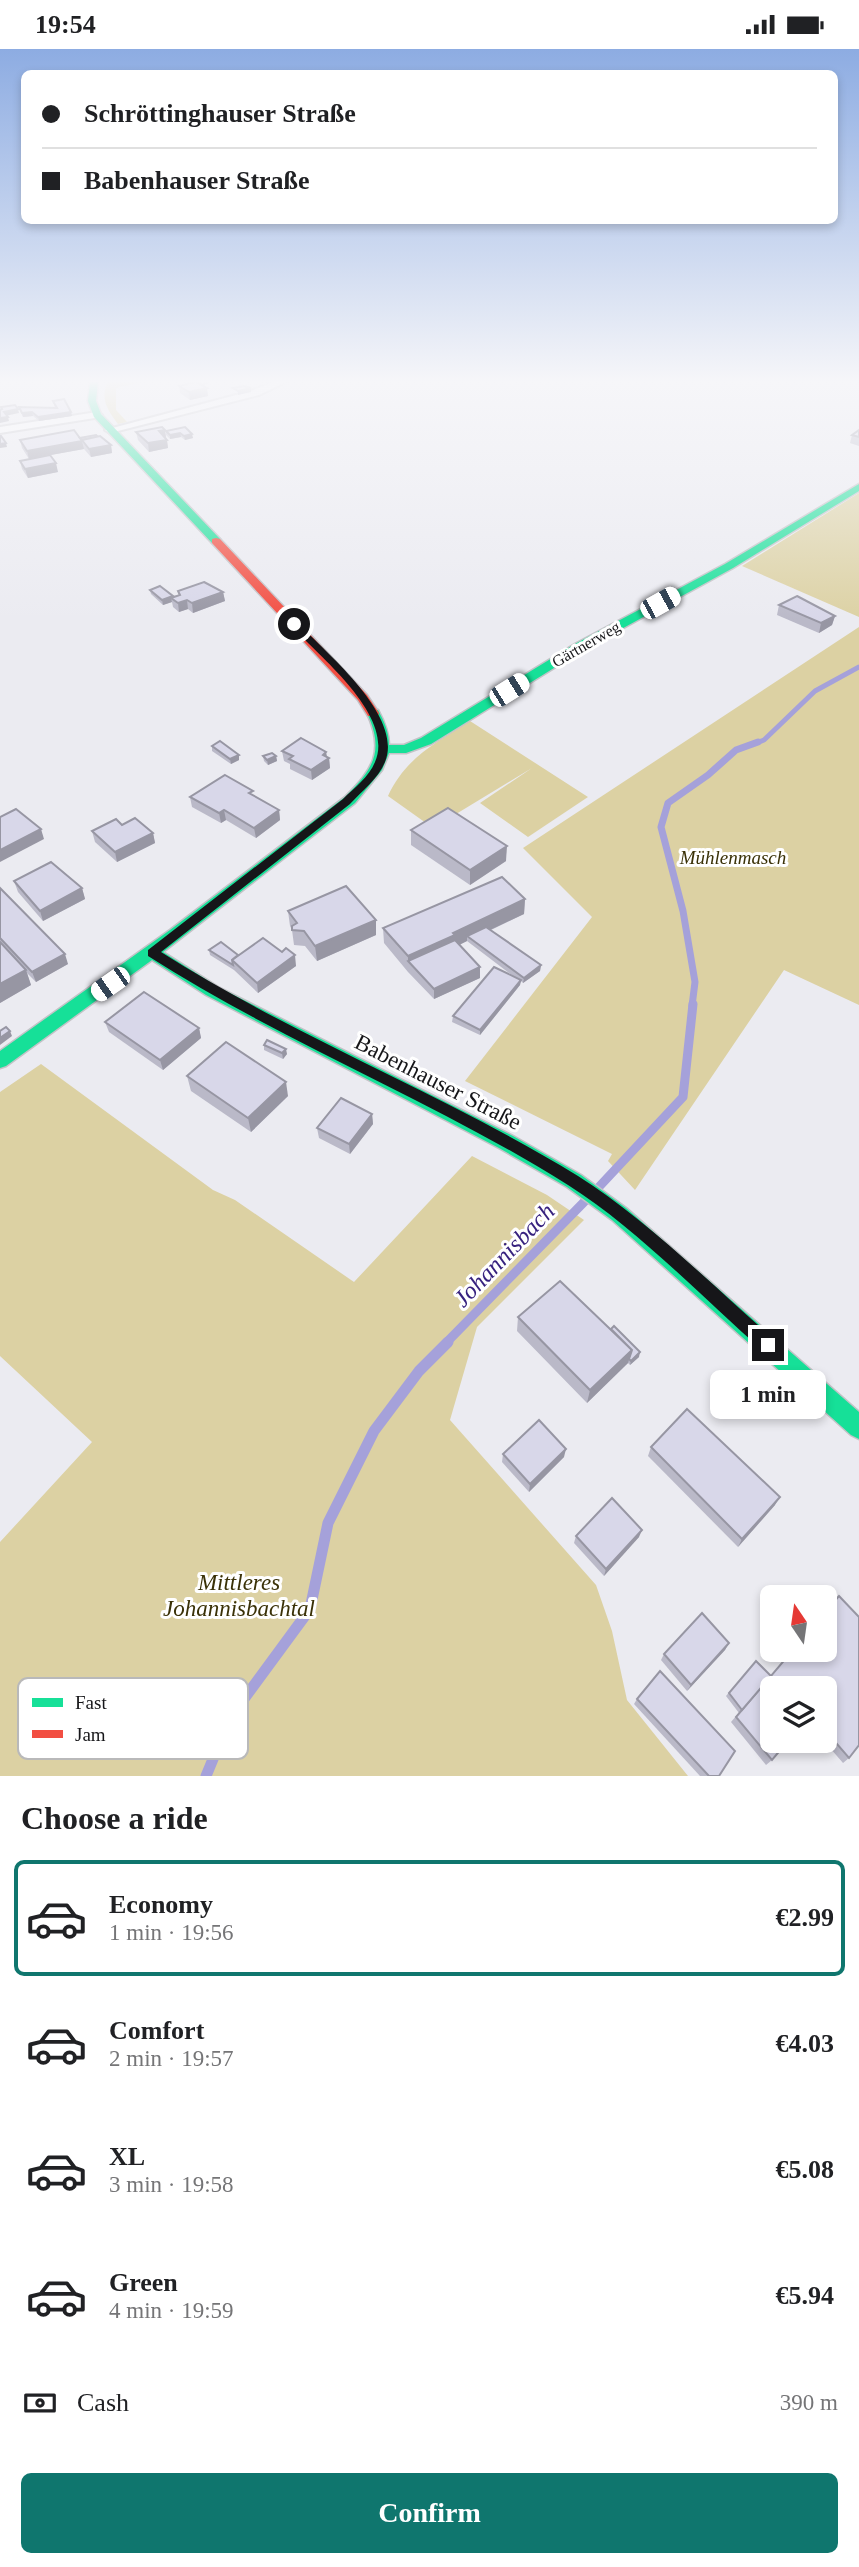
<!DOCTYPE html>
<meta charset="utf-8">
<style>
body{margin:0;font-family:Georgia,serif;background:#f2f2f2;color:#202124;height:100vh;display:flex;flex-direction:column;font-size:26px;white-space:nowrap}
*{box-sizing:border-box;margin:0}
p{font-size:23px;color:#757577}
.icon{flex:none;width:38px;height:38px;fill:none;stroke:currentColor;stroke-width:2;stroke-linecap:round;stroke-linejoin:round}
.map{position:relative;height:1727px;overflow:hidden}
.panel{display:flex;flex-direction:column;background:#fff;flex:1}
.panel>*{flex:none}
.hud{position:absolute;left:21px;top:21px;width:817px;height:154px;border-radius:10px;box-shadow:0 4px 10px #0003;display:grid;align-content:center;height:154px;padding:0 21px;background:#fff}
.needle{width:46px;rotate:347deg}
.fabs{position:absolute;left:760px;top:1536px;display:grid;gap:14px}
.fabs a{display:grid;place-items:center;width:77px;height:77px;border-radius:10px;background:#fff;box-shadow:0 4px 10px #0003;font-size:35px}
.end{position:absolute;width:32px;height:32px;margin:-16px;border:9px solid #161619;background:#fff;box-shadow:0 0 0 4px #fff}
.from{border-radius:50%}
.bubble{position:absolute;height:49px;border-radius:10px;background:#fff;box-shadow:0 4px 10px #0003;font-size:23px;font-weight:700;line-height:49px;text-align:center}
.car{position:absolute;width:21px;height:42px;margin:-21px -10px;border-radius:9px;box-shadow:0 0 5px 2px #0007;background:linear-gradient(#fff 24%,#345 0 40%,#fff 0 76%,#345 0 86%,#fff 0)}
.hud b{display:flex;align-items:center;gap:24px;height:66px;font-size:26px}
.hud b+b{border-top:2px solid #e0e0e0}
.hud i{width:18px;height:18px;background:#202124}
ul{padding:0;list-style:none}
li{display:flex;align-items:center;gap:21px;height:116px;margin:0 14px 10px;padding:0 7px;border:4px solid transparent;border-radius:10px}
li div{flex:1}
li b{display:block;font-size:26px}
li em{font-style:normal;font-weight:700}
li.active{border-color:#0f766e}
li>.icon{width:63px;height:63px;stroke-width:1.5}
h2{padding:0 21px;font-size:32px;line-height:84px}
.pay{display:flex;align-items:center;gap:18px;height:77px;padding:0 21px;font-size:26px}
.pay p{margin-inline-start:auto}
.action{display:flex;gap:14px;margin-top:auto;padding:14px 21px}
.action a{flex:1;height:80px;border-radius:10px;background:#0f766e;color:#fff;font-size:28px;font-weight:700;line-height:80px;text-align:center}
.status{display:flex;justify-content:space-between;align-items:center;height:49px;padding:0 35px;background:#fff;direction:ltr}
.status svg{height:19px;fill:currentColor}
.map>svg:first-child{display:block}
.green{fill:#dcd1a3}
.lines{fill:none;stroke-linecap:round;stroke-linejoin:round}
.stream-far3{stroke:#a5a1da;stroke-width:5}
.stream-far2{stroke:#a5a1da;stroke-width:7}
.stream-far1{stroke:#a5a1da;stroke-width:9}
.stream{stroke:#a5a1da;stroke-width:11}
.street-casing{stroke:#c3c3c7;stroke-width:4}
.fast-casing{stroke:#c3c3c7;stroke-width:3}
.jam-casing{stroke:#c3c3c7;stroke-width:3}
.street{fill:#fcfcfd;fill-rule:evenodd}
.fast{fill:#16e098;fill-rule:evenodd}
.jam{fill:#f24e42;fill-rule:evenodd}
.wall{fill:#bab9c8}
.shaded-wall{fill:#9796a3}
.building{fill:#d8d7e9;stroke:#9796a3;stroke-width:2}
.route{fill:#161619}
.labels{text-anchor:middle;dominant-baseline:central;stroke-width:6;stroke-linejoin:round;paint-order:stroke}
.far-street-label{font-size:16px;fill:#161619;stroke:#fff}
.park-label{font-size:19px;font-style:italic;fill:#3a3107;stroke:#fff}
.near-street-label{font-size:23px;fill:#161619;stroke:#fff}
.near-park-label{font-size:23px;font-style:italic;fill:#3a3107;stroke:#fff}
.near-water-label{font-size:24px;font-style:italic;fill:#37227f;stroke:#fff}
.key{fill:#fff;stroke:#b9b9ba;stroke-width:2}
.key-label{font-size:19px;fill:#161619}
</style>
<div class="status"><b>19:54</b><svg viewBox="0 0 49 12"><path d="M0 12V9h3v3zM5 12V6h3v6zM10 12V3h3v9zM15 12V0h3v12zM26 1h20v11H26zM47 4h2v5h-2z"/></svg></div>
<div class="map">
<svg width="859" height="1727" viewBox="0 0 859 1727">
<rect width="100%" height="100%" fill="#ebebf1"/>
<g class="green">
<path d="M 108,332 L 148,332 L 116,339 L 116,361 L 127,373 L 118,375 C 107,360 100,350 108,332 Z"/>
<polygon points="859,444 859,568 742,517"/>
<polygon points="859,578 859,956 784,921 635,1141 608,1112 612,1105 465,1032 592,868 523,799"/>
<path d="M 470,672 L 588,748 L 528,788 L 480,754 L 532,719 L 433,779 L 388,747 C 406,708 436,694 470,672 Z"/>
<polygon points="41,1015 213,1141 235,1151 354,1233 472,1107 547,1146 584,1171 477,1278 450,1371 596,1536 612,1582 627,1651 688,1727 0,1727 0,1493 92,1393 0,1307 0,1043"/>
</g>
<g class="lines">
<polyline class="stream-far3" points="753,695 764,691 815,642 859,618"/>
<polyline class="stream-far2" points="692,957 695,933 683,862 661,778 668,754 708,726 736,701 758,693"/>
<g class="stream-far1">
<polyline points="597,1140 683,1048 693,955"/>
<polyline points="446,1294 586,1151"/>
</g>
<polyline class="stream" points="206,1727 230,1669 310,1560 328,1474 374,1382 419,1322 448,1293"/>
<defs>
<g id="street">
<polygon points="276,332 288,332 259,346 110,384 105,381 251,342"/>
<polygon points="97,363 102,366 101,368 0,384 0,378"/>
</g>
<g id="fast">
<polygon points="90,332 98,332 96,352 101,365 220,490 220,494 212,494 94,368 88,352"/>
<path d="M 859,435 L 859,442 L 733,519 L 583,601 L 431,695 L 406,704 L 389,704 L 382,721 L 355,754 L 163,903 L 218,938 L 513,1087 L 581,1126 L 626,1159 L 859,1363 L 859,1390 L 851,1386 L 612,1171 L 567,1138 L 499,1099 L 206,946 L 152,911 L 6,1017 L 0,1019 L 0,1002 L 170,881 L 345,748 C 373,720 385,703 367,664 L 368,661 L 378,661 C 384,672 389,683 389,696 L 404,696 L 421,689 L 575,595 L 725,515 Z"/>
</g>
<polygon id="jam" points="216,489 220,490 367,646 379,664 378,667 368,667 358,651 212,494 212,490"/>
</defs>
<use href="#street" class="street-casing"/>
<use href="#fast" class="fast-casing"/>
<use href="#jam" class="jam-casing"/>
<use href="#street" class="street"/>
<use href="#fast" class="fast"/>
<use href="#jam" class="jam"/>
</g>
<g class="wall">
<polygon points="179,337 208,338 206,339 208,347 190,351 180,344"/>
<polygon points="53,352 71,363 72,367 39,372 33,367 23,368 20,362 19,358 55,359"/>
<polygon points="185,378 193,389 185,391 181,388 170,390 166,386 166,382"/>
<polygon points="165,381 168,399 149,403 138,391 136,383"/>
<polygon points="859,381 859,397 850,394 852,386"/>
<polygon points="98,388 111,396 112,404 91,408 84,400 50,406 58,423 28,429 22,420 20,412 29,410 22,399 20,391"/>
<polygon points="150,541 173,547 179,546 178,542 223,543 225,552 193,564 188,560 179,563 173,558 172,553 163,556 151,545"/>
<polygon points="779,556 835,567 832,576 819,584 777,566"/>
<polygon points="212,697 239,706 239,711 231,715 212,702"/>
<polygon points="282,702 326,703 327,708 329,709 330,719 312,731 290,720 290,715 284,712"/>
<polygon points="263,707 276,707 277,712 268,716 264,712"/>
<polygon points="254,747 279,761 280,771 256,789 226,771 221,774 192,758 190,748"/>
<polygon points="411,781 506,812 470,836 411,796"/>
<polygon points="92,782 153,784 155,794 117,813 95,793"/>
<polygon points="14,832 82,839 85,850 43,872 18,843"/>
<polygon points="0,839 68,915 36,933 27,924 31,936 0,954"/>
<polygon points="525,850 524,865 491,881 541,916 540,922 523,934 521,932 520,936 480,986 452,973 453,967 517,930 467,892 459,896 480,929 434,950 408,923 384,894 383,879"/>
<polygon points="288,862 376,871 376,886 317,912 305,897 294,896 292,881 290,877"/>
<polygon points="209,901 238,906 296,917 258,944 234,921 210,906"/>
<polygon points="105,973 199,979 201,989 163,1021 109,983"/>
<polygon points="264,996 287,1005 283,1010 264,1001"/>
<polygon points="187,1027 288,1047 251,1083 191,1042"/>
<polygon points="372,1065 373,1075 350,1105 319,1089 317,1079"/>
<polygon points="518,1268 639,1308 630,1316 628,1314 587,1354 517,1282"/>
<polygon points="651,1398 775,1456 738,1498 648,1407"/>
<polygon points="503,1405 564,1408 529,1443 502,1413"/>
<polygon points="576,1487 639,1488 604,1527 574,1494"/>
<polygon points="729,1594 725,1601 687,1642 661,1611 664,1605"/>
<polygon points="824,1601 849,1709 843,1714 824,1692 824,1665 829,1659 824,1653 824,1640 772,1711 766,1716 731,1673 743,1659 739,1664 726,1647 756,1612 771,1627"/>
<polygon points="637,1650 719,1727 700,1727 634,1655"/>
</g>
<g class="shaded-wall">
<polygon points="207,339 208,347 190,351 189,343"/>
<polygon points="251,339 251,343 238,346 238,342"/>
<polygon points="18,360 19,364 5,367 4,363"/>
<polygon points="32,363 33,367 23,368 22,364"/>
<polygon points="71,363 72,367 39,372 38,368"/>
<polygon points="8,368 9,372 0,374 0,369"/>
<polygon points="165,381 166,389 159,382"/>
<polygon points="180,384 181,388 170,390 170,386"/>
<polygon points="192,385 193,389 185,391 184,387"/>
<polygon points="167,391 168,399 149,403 148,394"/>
<polygon points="82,392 84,400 29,410 27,402"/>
<polygon points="6,394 7,398 0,399 0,395"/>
<polygon points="111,396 112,404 91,408 89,400"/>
<polygon points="56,414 58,423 28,429 25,420"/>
<polygon points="223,543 225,552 193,564 192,554"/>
<polygon points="173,547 171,549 172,553 163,556 162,551"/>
<polygon points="187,551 188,560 179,563 178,554"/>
<polygon points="835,567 832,576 819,584 821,574"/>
<polygon points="326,703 327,710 329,709 330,719 312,731 311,721 323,706"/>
<polygon points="239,706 239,711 231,715 230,710"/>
<polygon points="276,707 277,712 268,716 267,711"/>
<polygon points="224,761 226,771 221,774 219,764"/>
<polygon points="279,761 280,771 256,789 254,779"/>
<polygon points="41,780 44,790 0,813 0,801"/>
<polygon points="153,784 155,794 117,813 115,803"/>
<polygon points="507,797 506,812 470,836 470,821"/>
<polygon points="82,839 85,850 43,872 40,862"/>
<polygon points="525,850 524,865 471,890 467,887 467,892 455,898 408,912 408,907 453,884"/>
<polygon points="376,871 376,886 317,912 315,897"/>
<polygon points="65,905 68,915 36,933 32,923"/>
<polygon points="295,906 296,917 258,944 257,934"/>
<polygon points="541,916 540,922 523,934 524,929"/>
<polygon points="480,918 480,929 434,950 434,940"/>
<polygon points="26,921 31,936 0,954 0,935"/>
<polygon points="521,931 520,936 480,986 480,981"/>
<polygon points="199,979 201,989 163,1021 160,1011"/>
<polygon points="10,982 12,987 0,996 0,989"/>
<polygon points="286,1000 287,1005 283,1010 282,1004"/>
<polygon points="286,1033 288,1047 251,1083 248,1069"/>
<polygon points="372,1065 373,1075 350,1105 349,1095"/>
<polygon points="632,1301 628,1314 587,1354 590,1341"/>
<polygon points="640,1303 639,1308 630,1316 631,1312"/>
<polygon points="566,1400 564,1408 529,1443 530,1435"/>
<polygon points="780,1448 775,1456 738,1498 742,1490"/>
<polygon points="642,1481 639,1488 604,1527 606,1520"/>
<polygon points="729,1594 725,1601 687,1642 691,1636"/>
</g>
<g class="building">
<polygon points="198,332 203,332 207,334 202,336 196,333 188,334"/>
<polygon points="196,333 207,339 189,343 179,337"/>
<polygon points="244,337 251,339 238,342 233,339"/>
<polygon points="64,350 71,363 38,368 32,363 22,364 19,358 57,359 53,352"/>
<polygon points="15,356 18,360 4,363 8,368 0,369 0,361 2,360 1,358"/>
<polygon points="162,378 165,381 159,382 167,391 148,394 136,383"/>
<polygon points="185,378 192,385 184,387 180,384 170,386 166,382"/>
<polygon points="74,381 82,392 27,402 20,391"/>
<polygon points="859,381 859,388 852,386"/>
<polygon points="96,386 98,388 82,391 80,389"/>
<polygon points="0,387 1,387 6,394 0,395"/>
<polygon points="100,387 111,396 89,400 82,391"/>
<polygon points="50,406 56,414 25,420 20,412"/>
<polygon points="204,533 223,543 192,554 187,551 178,554 171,549 180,546 178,542"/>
<polygon points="160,537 173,547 162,551 150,541"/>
<polygon points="797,547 835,567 821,574 779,556"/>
<polygon points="301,689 326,703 323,706 329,709 311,721 289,710 293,707 282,702"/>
<polygon points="220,692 239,706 230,710 212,697"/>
<polygon points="272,704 276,707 267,711 263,707"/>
<polygon points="225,726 253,742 249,744 279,761 254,779 224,761 219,764 190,748"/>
<polygon points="448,759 507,797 470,821 411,781"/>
<polygon points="16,760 41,780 0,801 0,768"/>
<polygon points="135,769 153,784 115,803 92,782 116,770 122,776"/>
<polygon points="51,813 82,839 40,862 14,832"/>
<polygon points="502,828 525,850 453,884 455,886 408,907 383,879"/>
<polygon points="346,837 376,871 315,897 304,882 292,881 292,877 297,874 288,862"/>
<polygon points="0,839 65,905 32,923 0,889"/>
<polygon points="486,878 541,916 524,929 467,887"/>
<polygon points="263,889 282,903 286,899 295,906 257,934 232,911"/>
<polygon points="455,891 480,918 434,940 408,912"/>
<polygon points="0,893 26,921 0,935"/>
<polygon points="221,893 238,906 232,911 233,916 209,901"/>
<polygon points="494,918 521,931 480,981 453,967"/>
<polygon points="144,943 199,979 160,1011 105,973"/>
<polygon points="6,978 10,982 0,989 0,982"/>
<polygon points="267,991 286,1000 282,1004 264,996"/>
<polygon points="226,993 286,1033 248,1069 187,1027"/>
<polygon points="341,1049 372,1065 349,1095 317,1079"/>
<polygon points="560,1232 632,1301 590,1341 518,1268"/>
<polygon points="614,1277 640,1303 631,1312 629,1310 632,1301 611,1280"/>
<polygon points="687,1360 780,1448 742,1490 651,1398"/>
<polygon points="539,1371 566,1400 530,1435 503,1405"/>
<polygon points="612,1449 642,1481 606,1520 576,1487"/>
<polygon points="839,1547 859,1568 859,1696 849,1709 824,1680 824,1666 835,1653 828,1645 824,1650 824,1640 772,1640 772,1692 788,1692 772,1711 736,1668 793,1601 824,1601 824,1564"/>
<polygon points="702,1564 729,1594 691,1636 664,1605"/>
<polygon points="756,1612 771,1627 742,1661 729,1644"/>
<polygon points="660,1622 735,1702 719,1727 709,1727 637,1650"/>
</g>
<linearGradient id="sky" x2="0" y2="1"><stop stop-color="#8dace2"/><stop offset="0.58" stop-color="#f6f6f9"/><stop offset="1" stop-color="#f6f6f9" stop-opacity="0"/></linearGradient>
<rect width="859" height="573" fill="url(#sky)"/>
<path class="route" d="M 291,573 L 297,573 C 326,604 404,667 385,713 C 378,730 362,742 350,755 L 161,903 C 294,988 443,1044 578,1127 C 645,1169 713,1237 774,1290 L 776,1296 L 774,1301 L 768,1304 L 762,1301 C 702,1248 636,1179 568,1136 C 433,1051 282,993 148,907 L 148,901 L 343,750 C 354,739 369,728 375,713 C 395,667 320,608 291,577 Z"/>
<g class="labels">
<g class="far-street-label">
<text transform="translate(586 595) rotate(-30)">Gärtnerweg</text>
</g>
<g class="park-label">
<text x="733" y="808">Mühlenmasch</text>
</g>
<g class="near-street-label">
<text transform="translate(438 1033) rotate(27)">Babenhauser Straße</text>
</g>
<g class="near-park-label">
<text x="239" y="1533">Mittleres<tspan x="239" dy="26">Johannisbachtal</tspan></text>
</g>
<g class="near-water-label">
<text transform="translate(504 1206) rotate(-46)">Johannisbach</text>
</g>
</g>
<rect x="18" y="1629" width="230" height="81" rx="10" class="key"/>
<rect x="32" y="1649" width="31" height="9" fill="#16e098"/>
<rect x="32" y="1681" width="31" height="8" fill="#f24e42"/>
<g class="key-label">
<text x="75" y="1660">Fast</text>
<text x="75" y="1692">Jam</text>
</g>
</svg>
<div class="fabs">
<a><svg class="needle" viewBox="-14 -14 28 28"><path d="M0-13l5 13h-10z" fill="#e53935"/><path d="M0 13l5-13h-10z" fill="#757577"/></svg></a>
<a><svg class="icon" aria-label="layers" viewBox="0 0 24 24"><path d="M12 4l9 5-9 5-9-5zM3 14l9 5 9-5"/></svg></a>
</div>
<i class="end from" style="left:294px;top:575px"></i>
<i class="end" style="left:768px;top:1296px"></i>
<div class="bubble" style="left:710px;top:1321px;width:116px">1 min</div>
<i class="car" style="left:660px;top:554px;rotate:61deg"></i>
<i class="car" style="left:509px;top:641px;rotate:58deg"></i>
<i class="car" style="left:110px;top:935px;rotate:235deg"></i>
<div class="hud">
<b><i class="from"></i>Schröttinghauser Straße</b>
<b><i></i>Babenhauser Straße</b>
</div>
</div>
<section class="panel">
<h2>Choose a ride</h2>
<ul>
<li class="active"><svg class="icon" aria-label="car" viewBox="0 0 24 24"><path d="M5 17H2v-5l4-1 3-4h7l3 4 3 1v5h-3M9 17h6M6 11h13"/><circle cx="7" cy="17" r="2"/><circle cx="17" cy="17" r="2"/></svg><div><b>Economy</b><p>1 min · 19:56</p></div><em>€2.99</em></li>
<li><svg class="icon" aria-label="car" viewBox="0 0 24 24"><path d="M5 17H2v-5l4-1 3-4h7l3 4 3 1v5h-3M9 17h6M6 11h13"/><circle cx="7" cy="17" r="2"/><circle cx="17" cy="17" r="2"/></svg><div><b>Comfort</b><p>2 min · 19:57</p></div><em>€4.03</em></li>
<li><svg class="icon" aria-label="car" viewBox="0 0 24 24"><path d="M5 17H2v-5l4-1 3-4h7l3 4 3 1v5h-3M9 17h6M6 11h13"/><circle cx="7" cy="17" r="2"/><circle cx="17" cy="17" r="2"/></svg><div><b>XL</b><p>3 min · 19:58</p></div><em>€5.08</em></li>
<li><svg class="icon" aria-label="car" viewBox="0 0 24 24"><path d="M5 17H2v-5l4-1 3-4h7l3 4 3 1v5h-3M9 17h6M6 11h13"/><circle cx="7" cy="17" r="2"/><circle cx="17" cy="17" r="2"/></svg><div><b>Green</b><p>4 min · 19:59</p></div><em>€5.94</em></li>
</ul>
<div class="pay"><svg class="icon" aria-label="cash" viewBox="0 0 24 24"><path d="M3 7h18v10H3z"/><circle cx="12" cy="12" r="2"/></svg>Cash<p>390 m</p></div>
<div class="action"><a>Confirm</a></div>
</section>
